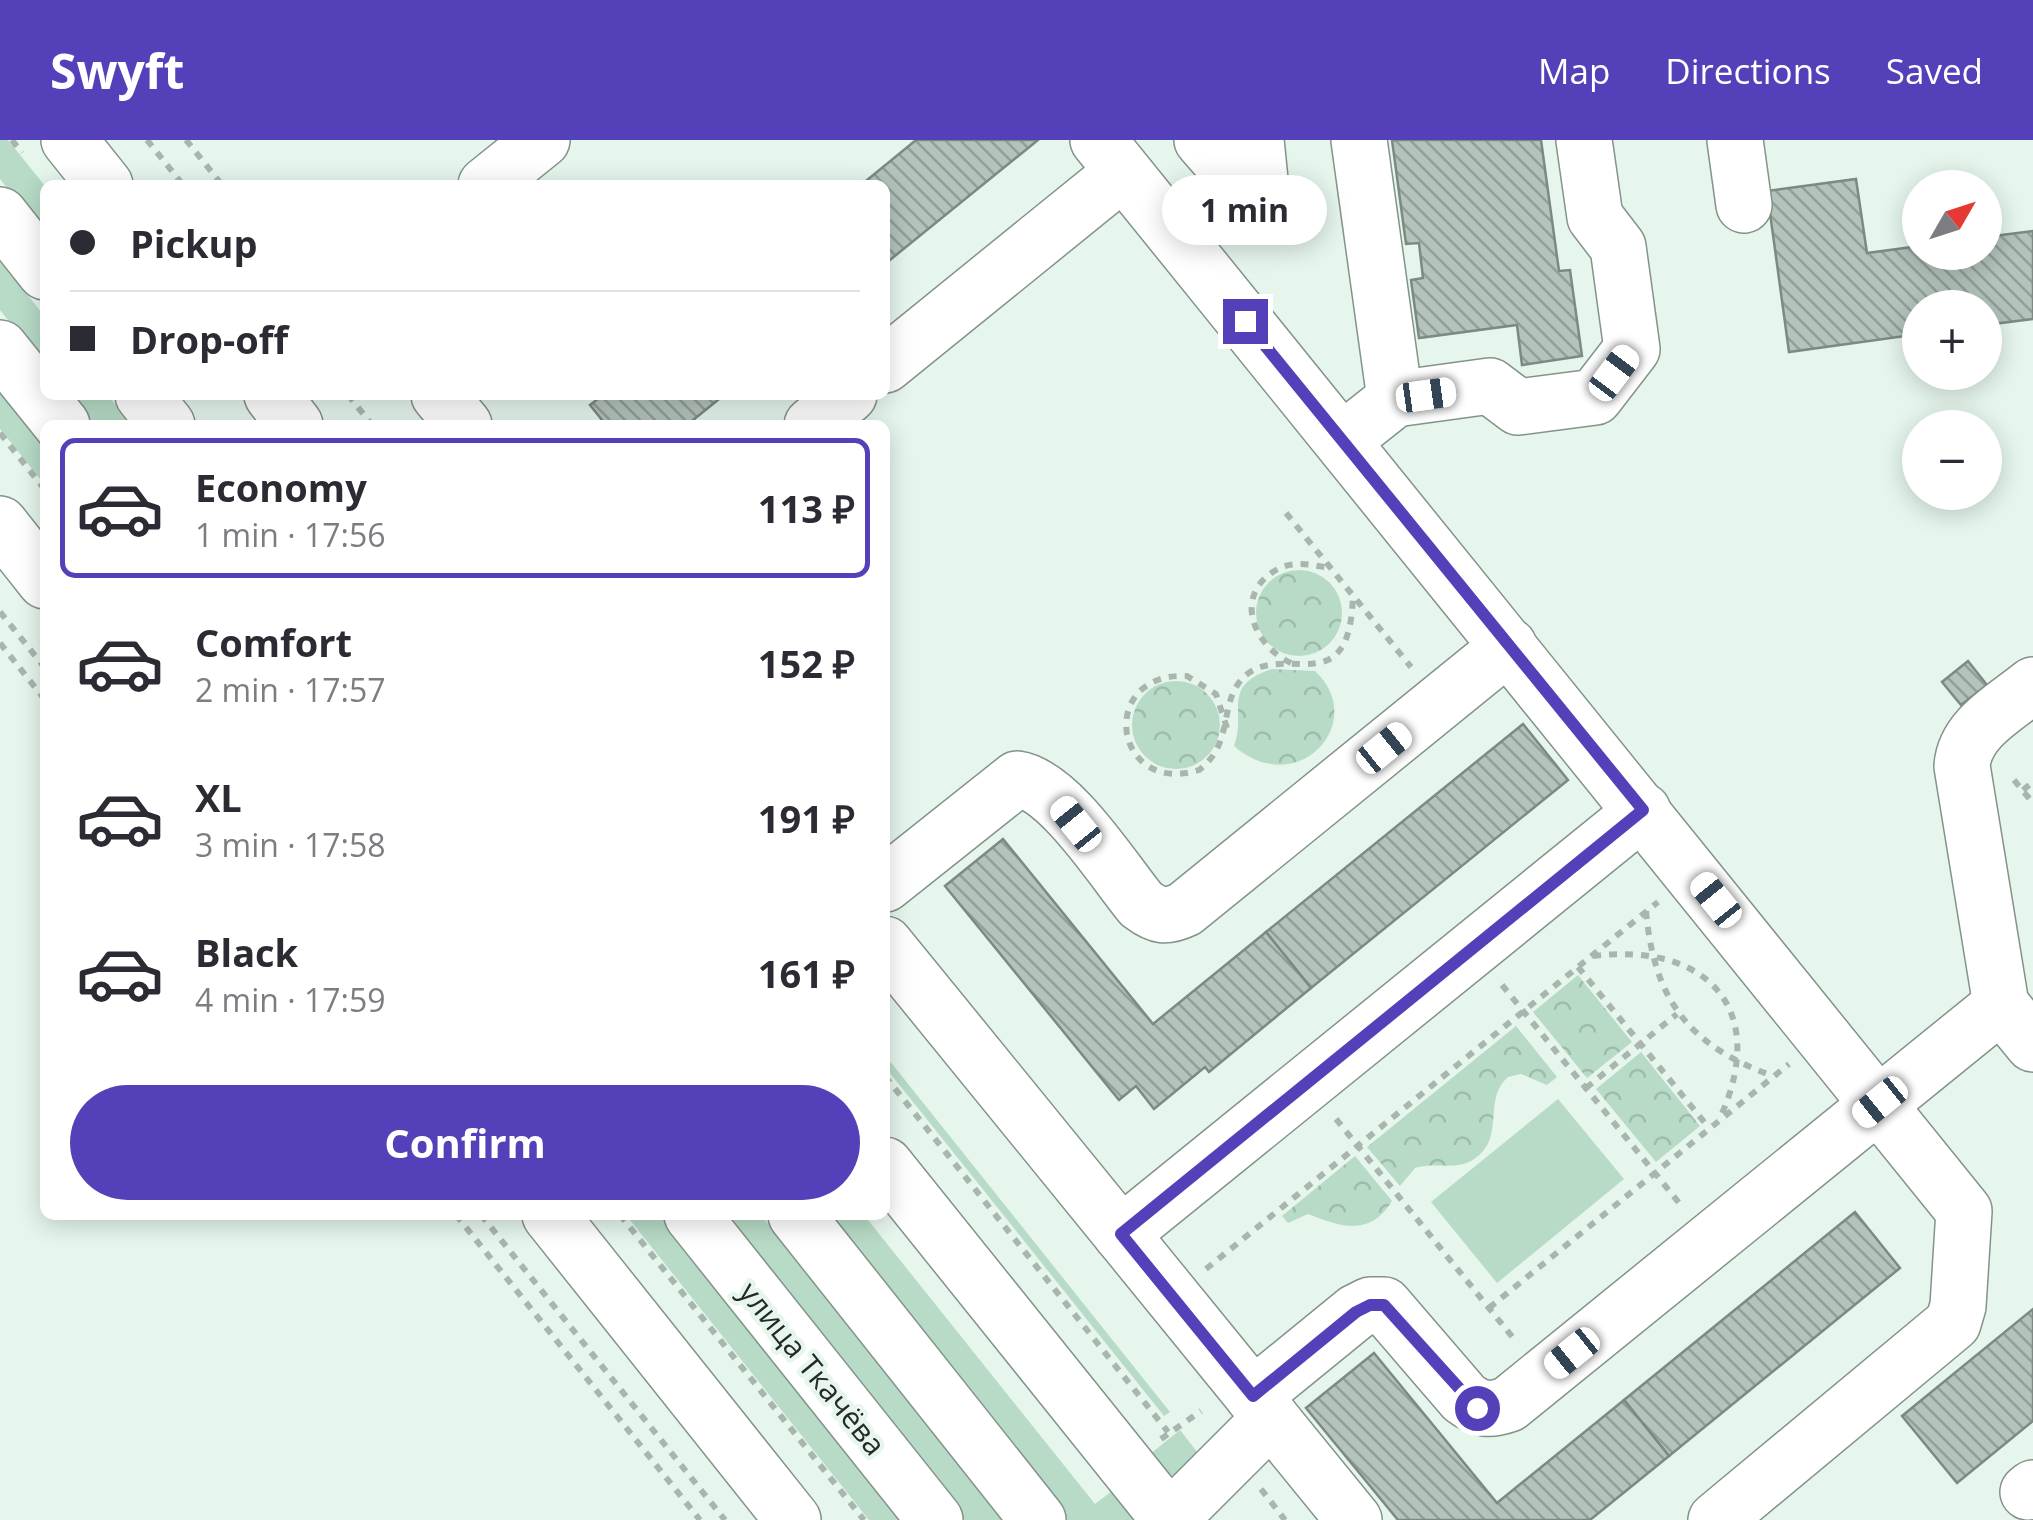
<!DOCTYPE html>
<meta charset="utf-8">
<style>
body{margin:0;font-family:"Open Sans",sans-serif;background:#f7f7f7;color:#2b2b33;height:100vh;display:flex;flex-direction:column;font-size:38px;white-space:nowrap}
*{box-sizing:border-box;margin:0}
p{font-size:32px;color:#7c7c81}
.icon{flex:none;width:55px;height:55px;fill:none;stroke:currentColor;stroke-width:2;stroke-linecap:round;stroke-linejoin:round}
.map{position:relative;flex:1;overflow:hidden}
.panel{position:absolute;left:40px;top:280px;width:850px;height:800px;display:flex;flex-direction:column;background:#fff;border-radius:15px;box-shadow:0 5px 25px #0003}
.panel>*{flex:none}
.guide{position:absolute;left:40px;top:40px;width:850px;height:220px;border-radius:15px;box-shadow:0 5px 25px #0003;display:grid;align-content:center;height:220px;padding:0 30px;background:#fff}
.needle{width:65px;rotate:51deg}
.controls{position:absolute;left:1902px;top:30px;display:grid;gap:20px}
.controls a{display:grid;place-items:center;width:100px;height:100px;border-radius:50%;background:#fff;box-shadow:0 5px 25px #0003;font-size:50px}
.end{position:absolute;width:45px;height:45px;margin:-22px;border:12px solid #5441b9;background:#fff;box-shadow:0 0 0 5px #fff}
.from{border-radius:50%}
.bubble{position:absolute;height:70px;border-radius:35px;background:#fff;box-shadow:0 5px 25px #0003;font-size:32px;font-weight:700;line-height:70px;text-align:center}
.car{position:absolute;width:30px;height:60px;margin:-30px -15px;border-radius:12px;box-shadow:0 0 8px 2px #0007;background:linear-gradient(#fff 24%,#345 0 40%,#fff 0 76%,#345 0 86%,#fff 0)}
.guide b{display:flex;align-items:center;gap:35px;height:95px;font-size:38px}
.guide b+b{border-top:2px solid #e1e1e2}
.guide i{width:25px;height:25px;background:#2b2b33}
ul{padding:18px 0 0;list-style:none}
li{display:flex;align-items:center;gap:30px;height:140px;margin:0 20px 15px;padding:0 10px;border:5px solid transparent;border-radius:15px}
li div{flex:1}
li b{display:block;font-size:38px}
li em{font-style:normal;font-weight:700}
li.on{border-color:#5441b9}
li>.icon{width:90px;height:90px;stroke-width:1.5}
.primary-button{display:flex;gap:20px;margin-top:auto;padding:20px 30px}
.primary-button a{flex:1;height:115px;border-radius:60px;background:#5441b9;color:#fff;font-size:40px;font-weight:700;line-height:115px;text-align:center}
header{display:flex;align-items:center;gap:60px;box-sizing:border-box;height:140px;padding:0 50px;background:#5441b9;color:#fff}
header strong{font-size:48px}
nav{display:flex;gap:55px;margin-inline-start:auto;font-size:35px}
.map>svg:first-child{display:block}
.green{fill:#b7dbc6}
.park{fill:url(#park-crowns)}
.building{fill:url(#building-back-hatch);stroke:#7c8a82;stroke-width:2.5}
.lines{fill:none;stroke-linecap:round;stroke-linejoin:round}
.minor-casing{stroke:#84938a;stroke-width:58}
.path{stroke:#a9b6af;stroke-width:6;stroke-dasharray:8 8;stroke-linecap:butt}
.minor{stroke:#fff;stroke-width:55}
.route{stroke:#5441b9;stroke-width:12}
.labels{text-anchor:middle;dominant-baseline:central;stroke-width:9;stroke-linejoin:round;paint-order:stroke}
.street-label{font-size:30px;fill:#242a26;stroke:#e6f6ed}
</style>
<header>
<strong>Swyft</strong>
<nav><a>Map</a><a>Directions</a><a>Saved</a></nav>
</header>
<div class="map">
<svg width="2033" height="1380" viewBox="0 0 2033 1380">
<defs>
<pattern id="park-crowns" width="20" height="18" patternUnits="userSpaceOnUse" patternTransform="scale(2.5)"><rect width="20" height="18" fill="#b7dbc6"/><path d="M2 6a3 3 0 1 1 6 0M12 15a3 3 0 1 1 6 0" fill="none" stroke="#9dbcaa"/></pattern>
<pattern id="building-back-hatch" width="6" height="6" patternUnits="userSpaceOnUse" patternTransform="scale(2.5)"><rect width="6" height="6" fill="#b4c4bb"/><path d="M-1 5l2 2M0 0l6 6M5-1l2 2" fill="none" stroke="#929f98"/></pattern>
</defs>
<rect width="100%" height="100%" fill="#e6f6ed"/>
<g class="green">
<polygon points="0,0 8,0 45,46 45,96 0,39"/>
<polygon points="0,120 45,177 45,227 0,170"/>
<polygon points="0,239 45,295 45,345 0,289"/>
<polygon points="68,255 108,255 131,285 91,285"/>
<polygon points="885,915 1170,1272 1164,1276 885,927"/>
<polygon points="1558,959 1624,1039 1497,1143 1431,1062"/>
<polygon points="626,1075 667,1075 910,1380 869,1380"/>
<polygon points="720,1075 761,1075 1004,1380 963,1380"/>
<polygon points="823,1075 864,1075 1095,1364 1124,1342 1154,1380 1067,1380"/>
<path d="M 1180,1290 L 1208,1326 C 1180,1343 1169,1337 1144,1319 Z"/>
</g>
<g class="park">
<circle cx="1299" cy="473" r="43"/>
<path d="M 1272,529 L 1315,531 C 1370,582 1297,661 1234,606 C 1247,571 1220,546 1272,529 Z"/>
<circle cx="1176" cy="585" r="44"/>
<polygon points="1578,835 1632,902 1587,938 1533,872"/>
<path d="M 1516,886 L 1557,937 L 1547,945 L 1521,934 L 1508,937 C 1481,961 1508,1000 1471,1021 C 1455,1030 1433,1022 1415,1028 L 1400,1046 L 1367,1007 Z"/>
<polygon points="1641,912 1700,986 1656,1022 1596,949"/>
<path d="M 1355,1016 L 1392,1061 C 1370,1097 1341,1087 1308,1074 L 1288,1083 L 1282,1076 Z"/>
</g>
<g class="building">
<polygon points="916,0 1038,0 885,124 885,45 861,45"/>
<polygon points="1392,0 1541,0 1559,131 1570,130 1582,216 1522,225 1517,185 1419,198 1411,140 1423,138 1419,103 1406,104"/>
<polygon points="1856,39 1867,113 1920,106 1920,112 1985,112 1985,97 2033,91 2033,179 1985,185 1985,168 1920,168 1920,194 1789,212 1767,51"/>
<polygon points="603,255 724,255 687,285 606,285 590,265"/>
<polygon points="1968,521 1987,545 1961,565 1942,542"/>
<polygon points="1523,584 1568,640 1311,848 1266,792"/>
<polygon points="1003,699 1153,884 1266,792 1311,848 1209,932 1205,927 1154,969 1136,946 1119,960 945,746"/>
<polygon points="1855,1072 1900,1128 1669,1316 1624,1260"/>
<polygon points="2033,1169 2033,1281 1957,1343 1902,1276"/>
<polygon points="1374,1213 1497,1363 1624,1260 1669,1316 1590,1380 1398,1380 1306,1268"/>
</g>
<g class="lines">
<defs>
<g id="minor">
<polyline points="69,0 105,45"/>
<polyline points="1098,0 1964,1071 1958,1166 1953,1183 1716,1380"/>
<polyline points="1202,0 1263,70 1256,0"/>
<polyline points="1359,0 1395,259"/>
<polyline points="1735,0 1744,65"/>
<polyline points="486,45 542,0"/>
<polyline points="0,75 45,132"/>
<polyline points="0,208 62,285"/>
<polyline points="885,225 1123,32"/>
<polyline points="143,255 167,285"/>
<polyline points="272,255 295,285"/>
<polyline points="439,255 464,285"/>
<polyline points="812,285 849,255"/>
<polyline points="1342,301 1395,259 1490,246 1518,267 1595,257 1632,209 1618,107 1595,77 1584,0"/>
<polyline points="0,384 45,441"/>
<path d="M 2033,545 C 2005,568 1965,588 1962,626 L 2001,865 L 2033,904"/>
<path d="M 885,744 L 1017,639 C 1060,645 1113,730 1141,764 C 1158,777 1166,778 1185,769 L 1509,506"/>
<polyline points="885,804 1354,1380"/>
<polyline points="885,1025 1170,1380"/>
<polyline points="550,1075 793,1380"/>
<polyline points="692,1075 935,1380"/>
<polyline points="796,1075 1038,1380"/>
<polyline points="1121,1094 1643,671"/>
<path d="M 1253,1256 L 1356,1172 L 1370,1165 L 1384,1165 L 1464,1258 C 1480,1270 1490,1271 1509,1264 L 2001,865"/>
<polyline points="2028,1352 2033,1348"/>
<polyline points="1170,1379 1271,1278"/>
</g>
</defs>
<use href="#minor" class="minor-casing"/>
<g class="path">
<polyline points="12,0 22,13"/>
<polyline points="147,0 183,45"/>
<polyline points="186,0 222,45"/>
<polyline points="348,255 372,285"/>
<polyline points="0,293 45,350"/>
<polyline points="1286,373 1411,527"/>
<polyline points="0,472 45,528"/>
<polyline points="0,503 45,560"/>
<path d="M 1291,523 C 1254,506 1232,456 1276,430 C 1292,420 1312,425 1330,428"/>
<path d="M 1227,588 L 1216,554 L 1187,536 C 1096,532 1113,657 1199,630 C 1236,602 1217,560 1246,535 C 1287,502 1350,564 1353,455"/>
<polyline points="2014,640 2033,663"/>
<polyline points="2023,650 2033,642"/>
<path d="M 1646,771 C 1654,860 1689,906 1773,936"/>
<path d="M 1593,816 C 1707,802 1770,869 1720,978"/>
<polyline points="1578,827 1709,988"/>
<polyline points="1502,845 1680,1064"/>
<polyline points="885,936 1168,1292"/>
<polyline points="1586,948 1677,874"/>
<polyline points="1336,979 1514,1199"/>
<polyline points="456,1075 700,1380"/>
<polyline points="481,1075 725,1380"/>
<polyline points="620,1075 864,1380"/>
<polyline points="1206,1129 1658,762"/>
<polyline points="1489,1168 1789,924"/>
<polyline points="1161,1299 1201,1271"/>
<polyline points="1261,1349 1285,1380"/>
</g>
<use href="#minor" class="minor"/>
</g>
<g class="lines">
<polyline class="route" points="1245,181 1643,670 1121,1094 1253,1256 1356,1172 1370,1165 1384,1165 1477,1268"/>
</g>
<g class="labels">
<g class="street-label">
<text transform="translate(813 1228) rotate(51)">улица Ткачёва</text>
</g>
</g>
</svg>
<div class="controls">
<a><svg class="needle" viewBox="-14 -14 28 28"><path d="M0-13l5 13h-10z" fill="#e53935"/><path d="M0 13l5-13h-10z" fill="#7c7c81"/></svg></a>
<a>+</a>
<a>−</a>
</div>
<i class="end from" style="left:1477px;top:1268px"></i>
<i class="end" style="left:1245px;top:181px"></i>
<div class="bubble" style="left:1162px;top:35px;width:165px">1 min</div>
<i class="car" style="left:1614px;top:233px;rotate:37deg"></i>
<i class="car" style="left:1426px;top:255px;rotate:82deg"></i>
<i class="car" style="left:1384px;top:608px;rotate:51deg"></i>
<i class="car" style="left:1076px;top:684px;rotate:321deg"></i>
<i class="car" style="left:1716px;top:760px;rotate:321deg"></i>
<i class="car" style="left:1880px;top:962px;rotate:231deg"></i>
<i class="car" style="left:1572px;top:1213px;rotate:231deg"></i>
<div class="guide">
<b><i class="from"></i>Pickup</b>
<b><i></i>Drop-off</b>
</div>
<section class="panel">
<ul>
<li class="on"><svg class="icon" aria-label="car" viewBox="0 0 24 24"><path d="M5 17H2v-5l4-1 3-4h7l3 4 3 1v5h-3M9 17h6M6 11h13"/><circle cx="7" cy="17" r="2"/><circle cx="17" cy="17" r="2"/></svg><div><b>Economy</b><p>1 min · 17:56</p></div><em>113 ₽</em></li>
<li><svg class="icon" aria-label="car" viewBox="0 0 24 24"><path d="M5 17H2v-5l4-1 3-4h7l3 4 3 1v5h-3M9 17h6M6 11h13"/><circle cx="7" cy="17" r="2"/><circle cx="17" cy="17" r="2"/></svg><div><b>Comfort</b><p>2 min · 17:57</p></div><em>152 ₽</em></li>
<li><svg class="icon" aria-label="car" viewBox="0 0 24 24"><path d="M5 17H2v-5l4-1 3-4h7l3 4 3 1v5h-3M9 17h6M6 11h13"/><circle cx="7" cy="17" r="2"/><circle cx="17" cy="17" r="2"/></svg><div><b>XL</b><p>3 min · 17:58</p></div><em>191 ₽</em></li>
<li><svg class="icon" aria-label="car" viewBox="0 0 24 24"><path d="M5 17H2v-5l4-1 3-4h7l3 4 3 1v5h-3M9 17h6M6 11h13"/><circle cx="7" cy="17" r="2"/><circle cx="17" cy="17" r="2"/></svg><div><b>Black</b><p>4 min · 17:59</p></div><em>161 ₽</em></li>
</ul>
<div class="primary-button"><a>Confirm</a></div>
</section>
</div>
